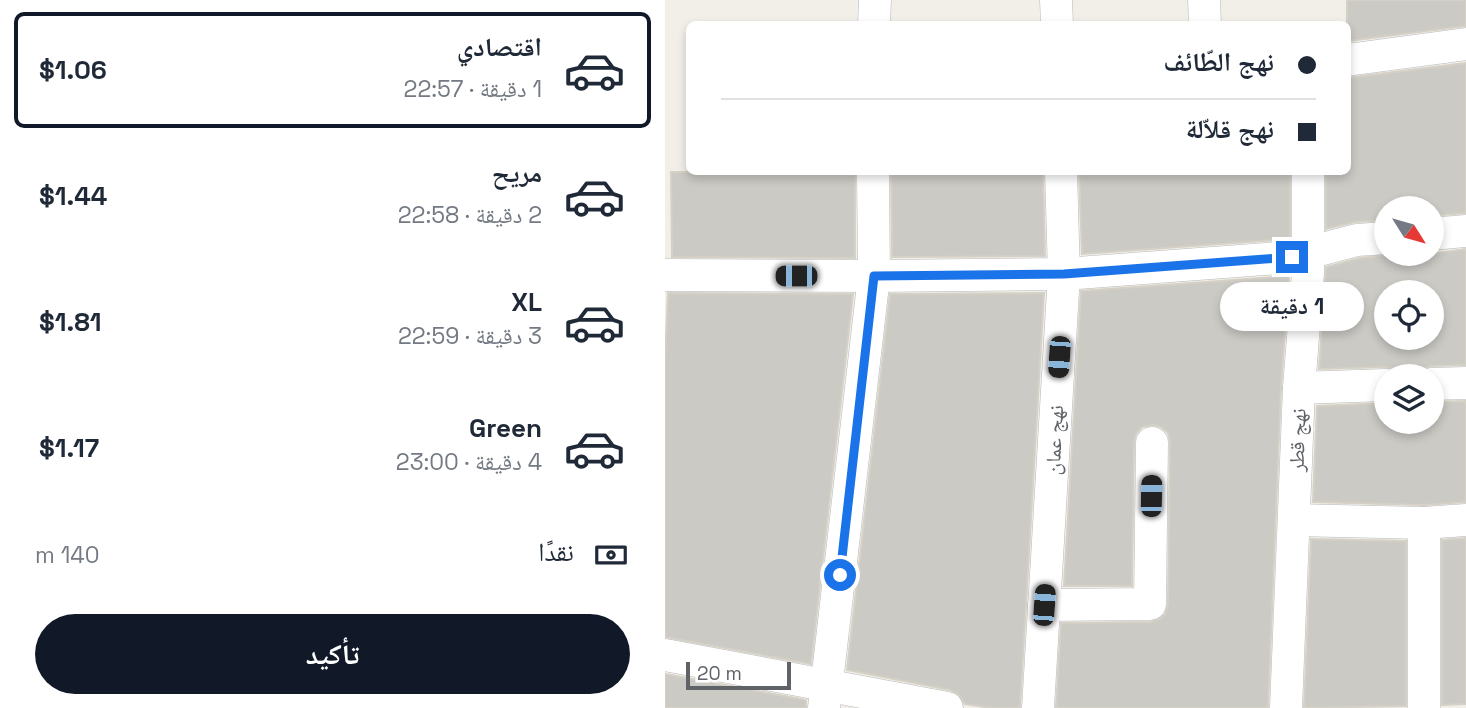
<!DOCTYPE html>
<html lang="ar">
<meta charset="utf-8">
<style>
body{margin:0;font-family:"Space Grotesk","Noto Naskh Arabic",sans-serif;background:#f6f6f7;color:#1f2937;direction:rtl;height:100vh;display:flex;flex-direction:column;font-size:26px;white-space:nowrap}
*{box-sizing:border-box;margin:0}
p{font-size:23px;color:#747a83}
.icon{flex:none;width:38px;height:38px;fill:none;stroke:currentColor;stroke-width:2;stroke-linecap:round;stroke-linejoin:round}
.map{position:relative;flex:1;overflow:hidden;direction:ltr}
.side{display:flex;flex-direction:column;background:#fff;width:665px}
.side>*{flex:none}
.top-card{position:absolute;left:21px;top:21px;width:665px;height:154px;border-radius:10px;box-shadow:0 4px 10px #0003;direction:rtl;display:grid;align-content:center;height:154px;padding:0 35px;background:#fff}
.needle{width:46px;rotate:127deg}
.fabs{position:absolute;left:709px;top:196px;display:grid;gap:14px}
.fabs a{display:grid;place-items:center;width:70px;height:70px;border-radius:50%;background:#fff;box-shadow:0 4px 10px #0003;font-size:35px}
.scale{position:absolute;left:21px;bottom:18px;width:105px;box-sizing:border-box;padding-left:7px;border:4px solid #5f6368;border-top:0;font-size:19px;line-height:24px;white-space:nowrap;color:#5f6368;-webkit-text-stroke:5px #fff;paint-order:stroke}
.end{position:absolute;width:32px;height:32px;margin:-16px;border:9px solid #1a73e8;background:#fff;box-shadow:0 0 0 4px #fff}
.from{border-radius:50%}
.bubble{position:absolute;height:49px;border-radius:24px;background:#fff;box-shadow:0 4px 10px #0003;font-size:23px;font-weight:700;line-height:49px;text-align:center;direction:rtl}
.car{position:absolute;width:21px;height:42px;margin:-21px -10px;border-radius:9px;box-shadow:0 0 5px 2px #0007;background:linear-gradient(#222 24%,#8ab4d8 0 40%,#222 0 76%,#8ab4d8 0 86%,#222 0)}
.top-card b{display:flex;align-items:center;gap:24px;height:66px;font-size:26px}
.top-card b+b{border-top:2px solid #e0e1e3}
.top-card i{width:18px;height:18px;background:#1f2937}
ul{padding:12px 0 0;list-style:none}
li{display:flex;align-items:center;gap:21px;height:116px;margin:0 14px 10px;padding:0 21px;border:4px solid transparent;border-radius:10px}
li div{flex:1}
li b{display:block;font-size:26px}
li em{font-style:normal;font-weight:700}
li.selected{border-color:#111827}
li>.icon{width:63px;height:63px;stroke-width:1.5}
.pay{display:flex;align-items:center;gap:18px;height:77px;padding:0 35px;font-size:26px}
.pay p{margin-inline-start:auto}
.button{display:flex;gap:14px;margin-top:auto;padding:14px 35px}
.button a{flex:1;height:80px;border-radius:42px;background:#111827;color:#fff;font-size:28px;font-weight:700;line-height:80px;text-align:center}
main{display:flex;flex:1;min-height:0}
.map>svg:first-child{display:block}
.building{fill:#cccac5;stroke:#d6d1c6;stroke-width:2;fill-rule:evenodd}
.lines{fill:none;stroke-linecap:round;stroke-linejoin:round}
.street-casing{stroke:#b5b8bc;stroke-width:33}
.street{stroke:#fff;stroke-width:32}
.route{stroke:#1a73e8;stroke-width:9}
.labels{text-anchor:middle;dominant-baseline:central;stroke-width:5;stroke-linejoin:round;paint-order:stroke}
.street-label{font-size:21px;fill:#5f6368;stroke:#fff}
</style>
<main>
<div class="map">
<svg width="801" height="708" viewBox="0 0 801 708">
<rect width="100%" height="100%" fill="#f1efe8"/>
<g class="building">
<polygon points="682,0 801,0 801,26 682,41"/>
<polygon points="801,63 801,213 766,216 766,208 721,208 721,220 690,222 661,229 661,172 682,172 682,78"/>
<polygon points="6,172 190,172 190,258 7,257"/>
<polygon points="226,172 378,172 380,256 227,257"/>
<polygon points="414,172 625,172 625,239 417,254"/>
<path d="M 801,249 L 801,365 L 765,366 L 756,369 L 750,376 L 737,376 L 730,369 L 720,367 L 654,369 L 661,267 L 695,258 L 730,254 L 766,254 ZM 721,292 L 766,292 L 766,338 L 721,338 Z"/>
<polygon points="624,276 616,387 603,708 391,708 396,623 486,622 495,619 500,614 503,604 505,443 503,433 496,427 488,425 477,427 471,434 469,442 467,586 399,586 416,291"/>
<polygon points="3,293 188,294 146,664 0,637 0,357"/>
<polygon points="379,293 355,708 326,708 300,704 294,695 285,690 182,670 225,294"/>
<polygon points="801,401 801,502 759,505 648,502 652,406 721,403 721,422 766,422 766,402"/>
<polygon points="801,538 801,704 777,705 777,540"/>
<polygon points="646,539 741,541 741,706 639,708"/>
<polygon points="0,674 141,700 141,708 0,708"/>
</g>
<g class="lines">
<defs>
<g id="street">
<polyline points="391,0 392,24"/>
<polyline points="539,0 540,24"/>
<polyline points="209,24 210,0"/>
<polyline points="682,60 801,44"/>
<polyline points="766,234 801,231"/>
<polyline points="0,275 209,276 399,274 627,257 692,240 721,238"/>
<polyline points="766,384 801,383"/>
<polyline points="634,388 721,385"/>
<polyline points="629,520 759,523 801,520"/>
<polyline points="759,523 759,708"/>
<polyline points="379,605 485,604 487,443"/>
<polyline points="0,655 282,708"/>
<polyline points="159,708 209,276 208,172"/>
<polyline points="373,708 399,274 396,172"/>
<polyline points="621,708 634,388 643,273 643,172"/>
</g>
</defs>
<use href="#street" class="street-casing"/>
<use href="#street" class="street"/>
</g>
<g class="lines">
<polyline class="route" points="175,575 209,276 399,274 627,257"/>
</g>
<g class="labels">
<g class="street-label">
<text transform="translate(389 440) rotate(-87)">نهج عمان</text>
<text transform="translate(632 440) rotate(-88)">نهج قطر</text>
</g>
</g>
</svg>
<div class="fabs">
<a><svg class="needle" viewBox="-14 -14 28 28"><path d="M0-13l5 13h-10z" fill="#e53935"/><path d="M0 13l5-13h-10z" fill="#747a83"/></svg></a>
<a><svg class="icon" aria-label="locate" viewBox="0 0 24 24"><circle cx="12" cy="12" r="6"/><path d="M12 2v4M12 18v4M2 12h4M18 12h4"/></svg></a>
<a><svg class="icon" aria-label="layers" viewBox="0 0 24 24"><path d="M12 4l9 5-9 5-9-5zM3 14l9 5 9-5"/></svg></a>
</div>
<div class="scale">20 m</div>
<i class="end from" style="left:175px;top:575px"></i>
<i class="end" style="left:627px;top:257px"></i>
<div class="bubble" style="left:555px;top:282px;width:144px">1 دقيقة</div>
<i class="car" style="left:131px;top:276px;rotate:270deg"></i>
<i class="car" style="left:394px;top:357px;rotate:184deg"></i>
<i class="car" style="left:486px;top:496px;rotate:1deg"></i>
<i class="car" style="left:379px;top:605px;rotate:4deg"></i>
<div class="top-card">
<b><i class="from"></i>نهج الطّائف</b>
<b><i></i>نهج قلاّلة</b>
</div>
</div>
<section class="side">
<ul>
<li class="selected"><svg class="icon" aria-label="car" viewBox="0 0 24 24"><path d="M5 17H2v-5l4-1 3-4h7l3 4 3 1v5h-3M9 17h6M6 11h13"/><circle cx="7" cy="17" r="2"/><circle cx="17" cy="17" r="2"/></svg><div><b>اقتصادي</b><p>1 دقيقة · 22:57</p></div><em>$1.06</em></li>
<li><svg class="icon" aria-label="car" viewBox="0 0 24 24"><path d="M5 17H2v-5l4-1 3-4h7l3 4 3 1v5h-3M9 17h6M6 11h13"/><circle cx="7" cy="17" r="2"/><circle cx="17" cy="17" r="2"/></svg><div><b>مريح</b><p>2 دقيقة · 22:58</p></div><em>$1.44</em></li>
<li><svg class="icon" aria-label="car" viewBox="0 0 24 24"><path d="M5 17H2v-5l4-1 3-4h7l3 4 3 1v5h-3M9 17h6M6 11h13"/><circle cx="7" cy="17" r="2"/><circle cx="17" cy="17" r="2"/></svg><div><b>XL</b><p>3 دقيقة · 22:59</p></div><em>$1.81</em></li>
<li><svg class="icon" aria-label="car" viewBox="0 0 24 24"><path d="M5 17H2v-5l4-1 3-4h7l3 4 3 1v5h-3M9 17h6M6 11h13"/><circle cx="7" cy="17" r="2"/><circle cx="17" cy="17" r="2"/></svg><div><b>Green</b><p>4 دقيقة · 23:00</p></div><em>$1.17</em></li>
</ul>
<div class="pay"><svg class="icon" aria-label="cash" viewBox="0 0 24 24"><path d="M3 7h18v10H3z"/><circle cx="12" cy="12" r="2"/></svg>نقدًا<p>140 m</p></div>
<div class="button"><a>تأكيد</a></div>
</section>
</main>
